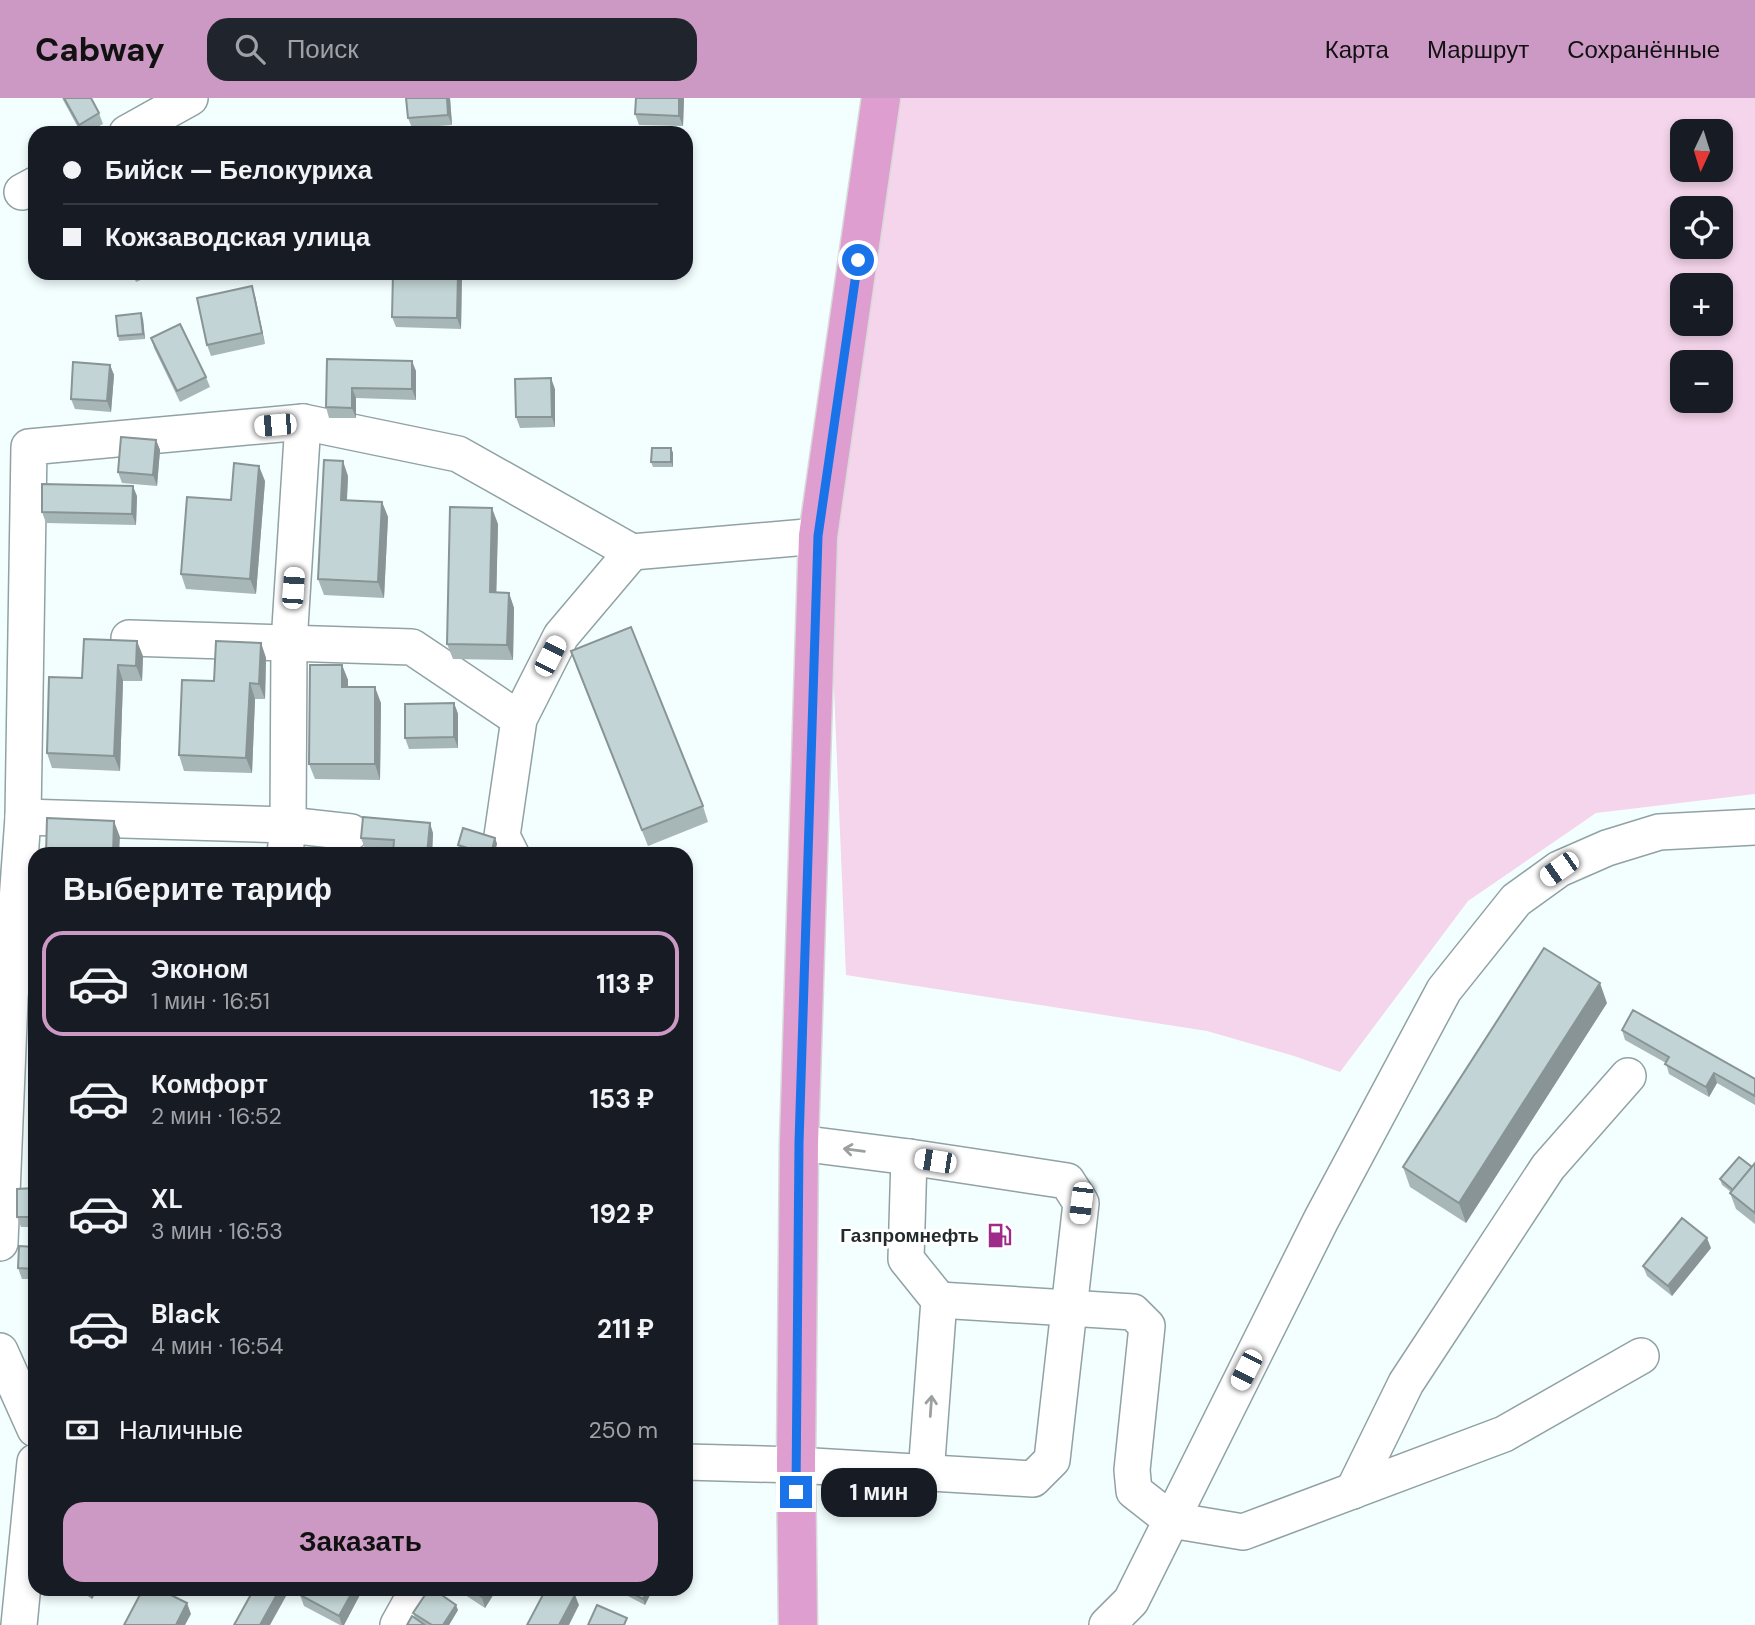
<!DOCTYPE html>
<html lang="ru">
<meta charset="utf-8">
<style>
body{margin:0;font-family:"DM Sans",sans-serif;background:#20242c;color:#f1f3f6;height:100vh;display:flex;flex-direction:column;font-size:26px;white-space:nowrap}
*{box-sizing:border-box;margin:0}
p{font-size:23px;color:#9ea1a6}
.icon{flex:none;width:38px;height:38px;fill:none;stroke:currentColor;stroke-width:2;stroke-linecap:round;stroke-linejoin:round}
.map{position:relative;flex:1;overflow:hidden}
.panel{position:absolute;left:28px;top:749px;width:665px;height:749px;display:flex;flex-direction:column;background:#171b24;border-radius:21px;box-shadow:0 4px 10px #0003}
.panel>*{flex:none}
.top-card{position:absolute;left:28px;top:28px;width:665px;height:154px;border-radius:21px;box-shadow:0 4px 10px #0003;display:grid;align-content:center;height:154px;padding:0 35px;background:#171b24}
.needle{width:46px;rotate:184deg}
.controls{position:absolute;left:1670px;top:21px;display:grid;gap:14px}
.controls a{display:grid;place-items:center;width:63px;height:63px;border-radius:14px;background:#171b24;box-shadow:0 4px 10px #0003;font-size:35px}
.end{position:absolute;width:32px;height:32px;margin:-16px;border:9px solid #1a73e8;background:#fff;box-shadow:0 0 0 4px #fff}
.from{border-radius:50%}
.bubble{position:absolute;height:49px;border-radius:21px;background:#171b24;box-shadow:0 4px 10px #0003;font-size:23px;font-weight:700;line-height:49px;text-align:center}
.car{position:absolute;width:21px;height:42px;margin:-21px -10px;border-radius:9px;box-shadow:0 0 5px 2px #0007;background:linear-gradient(#fff 24%,#345 0 40%,#fff 0 76%,#345 0 86%,#fff 0)}
.top-card b{display:flex;align-items:center;gap:24px;height:66px;font-size:26px}
.top-card b+b{border-top:2px solid #363941}
.top-card i{width:18px;height:18px;background:#f1f3f6}
ul{padding:0;list-style:none}
li{display:flex;align-items:center;gap:21px;height:105px;margin:0 14px 10px;padding:0 21px;border:4px solid transparent;border-radius:21px}
li div{flex:1}
li b{display:block;font-size:26px}
li em{font-style:normal;font-weight:700}
li.current{border-color:#cc99c4}
li>.icon{width:63px;height:63px;stroke-width:1.5}
h2{padding:0 35px;font-size:32px;line-height:84px}
.pay{display:flex;align-items:center;gap:18px;height:77px;padding:0 35px;font-size:26px}
.pay p{margin-inline-start:auto}
.cta{display:flex;gap:14px;margin-top:auto;padding:14px 35px}
.cta a{flex:1;height:80px;border-radius:21px;background:#cc99c4;color:#111;font-size:28px;font-weight:700;line-height:80px;text-align:center}
header{display:flex;align-items:center;gap:42px;box-sizing:border-box;height:98px;padding:0 35px;background:#cc99c4;color:#111}
header strong{font-size:33px}
nav{display:flex;gap:38px;margin-inline-start:auto;font-size:24px}
.search{width:490px;height:63px;background:#20242c;display:flex;align-items:center;gap:18px;box-sizing:border-box;padding:0 24px;border-radius:21px;color:#9ea1a6;font-size:26px}
.map>svg:first-child{display:block}
.grass{fill:#f5d5eb;fill-rule:evenodd}
.lines{fill:none;stroke-linecap:round;stroke-linejoin:round}
.minor-casing{stroke:#91a2a4;stroke-width:38}
.major-casing{stroke:#d8d9d9;stroke-width:41}
.minor{stroke:#fff;stroke-width:35}
.major{stroke:#de9ecf;stroke-width:38}
.wall{fill:#a7b6b7}
.shaded-wall{fill:#889495}
.building{fill:#c2d4d5;stroke:#889495;stroke-width:2}
.oneway{stroke:#9ca0a0}
.route{stroke:#1a73e8;stroke-width:9}
.labels{text-anchor:middle;dominant-baseline:central;stroke-width:6;stroke-linejoin:round;paint-order:stroke}
.poi-label{font-size:19px;font-weight:bold;fill:#242b2c;stroke:#fff;text-anchor:end}
</style>
<header>
<strong>Cabway</strong>
<div class="search"><svg class="icon" aria-label="search" viewBox="0 0 24 24"><circle cx="10" cy="10" r="6"/><path d="M15 15l6 6"/></svg>Поиск</div>
<nav><a>Карта</a><a>Маршрут</a><a>Сохранённые</a></nav>
</header>
<div class="map">
<svg width="1755" height="1527" viewBox="0 0 1755 1527">
<rect width="100%" height="100%" fill="#f3feff"/>
<path class="grass" d="M 888,0 L 1755,0 L 1755,696 L 1596,715 L 1468,803 L 1340,974 L 1294,958 L 1207,933 L 846,877 L 828,448 ZM 1682,33 L 1720,33 L 1720,72 L 1682,72 ZM 1682,110 L 1720,110 L 1720,149 L 1682,149 ZM 1682,187 L 1720,187 L 1720,226 L 1682,226 ZM 1682,264 L 1720,264 L 1720,303 L 1682,303 Z"/>
<g class="lines">
<defs>
<g id="minor">
<polyline points="127,35 190,0"/>
<polyline points="22,94 35,87"/>
<polyline points="129,540 412,549 519,621"/>
<polyline points="23,719 288,727 351,734"/>
<polyline points="285,756 288,727 289,545 303,324"/>
<polyline points="511,756 502,738 519,621 561,538 632,454"/>
<polyline points="909,1059 906,1161 939,1202 926,1376"/>
<polyline points="0,1145 10,901 23,719 29,349 303,324 458,356 632,454 818,438"/>
<polyline points="939,1202 1133,1214 1147,1228 1132,1372 1134,1393 1171,1422 1243,1434 1504,1336 1641,1258"/>
<polyline points="0,1253 35,1331"/>
<polyline points="686,1364 796,1367 1033,1381 1052,1362 1081,1105 1067,1083 909,1059 799,1045"/>
<polyline points="1353,1393 1406,1285 1548,1069 1628,978"/>
<polyline points="19,1527 35,1364"/>
<polyline points="398,1527 418,1491"/>
<polyline points="1107,1527 1131,1503 1321,1122 1444,892 1516,802 1559,771 1607,750 1659,734 1755,729"/>
</g>
<polyline id="major" points="798,1527 796,1367 799,1045 818,438 881,0"/>
</defs>
<use href="#minor" class="minor-casing"/>
<use href="#major" class="major-casing"/>
<use href="#minor" class="minor"/>
<use href="#major" class="major"/>
</g>
<g class="wall">
<polygon points="62,0 91,0 99,15 103,26 86,35 81,35"/>
<polygon points="450,0 452,27 412,30 408,20"/>
<polygon points="684,0 683,28 639,27 635,16"/>
<polygon points="132,175 157,175 136,184"/>
<polygon points="462,175 461,231 396,229 392,219"/>
<polygon points="255,198 265,246 211,258 207,247"/>
<polygon points="143,221 145,241 119,243 118,238"/>
<polygon points="151,240 206,279 210,289 180,304 154,250"/>
<polygon points="327,261 416,273 416,302 356,300 356,320 329,320 326,309"/>
<polygon points="110,267 114,277 111,314 75,311 71,301"/>
<polygon points="555,291 555,329 520,330 516,319"/>
<polygon points="156,342 160,352 157,388 122,385 118,374"/>
<polygon points="671,350 673,355 673,369 653,369 651,364"/>
<polygon points="348,378 347,402 382,404 388,419 384,500 324,497 318,481"/>
<polygon points="265,383 256,496 186,491 181,476 231,402"/>
<polygon points="137,398 136,427 46,425 42,414"/>
<polygon points="498,426 496,495 509,495 514,510 513,562 453,561 447,546"/>
<polygon points="261,545 266,560 265,601 255,601 252,675 184,673 179,657 214,583"/>
<polygon points="143,558 142,583 123,583 120,673 52,670 47,655 82,580"/>
<polygon points="342,567 348,582 348,589 381,605 380,682 315,681 309,666"/>
<polygon points="576,568 703,708 708,724 648,748"/>
<polygon points="454,605 458,616 458,650 409,651 405,640"/>
<polygon points="433,735 432,756 393,756 393,753 365,751 361,740"/>
<polygon points="495,740 497,746 494,756 472,756 460,752 458,747"/>
<polygon points="1607,905 1466,1125 1410,1089 1403,1069"/>
<polygon points="1622,932 1755,981 1755,1007 1717,985 1709,999 1669,976 1666,965 1625,942"/>
<polygon points="686,967 690,978 686,979"/>
<polygon points="1755,1065 1755,1126 1736,1111 1730,1095 1731,1094 1722,1087 1720,1081 1752,1069"/>
<polygon points="35,1090 35,1129 21,1129 17,1119"/>
<polygon points="35,1149 35,1181 22,1181 18,1170"/>
<polygon points="1711,1150 1672,1198 1647,1178 1643,1168"/>
<polygon points="77,1491 98,1491 92,1501"/>
<polygon points="304,1491 363,1491 344,1527 340,1527 304,1508 300,1497"/>
<polygon points="456,1491 497,1491 485,1510"/>
<polygon points="619,1491 653,1491 645,1507 620,1494"/>
<polygon points="458,1512 449,1527 426,1527 415,1520 413,1515"/>
</g>
<g class="shaded-wall">
<polygon points="447,0 450,0 452,27 448,17"/>
<polygon points="679,0 684,0 683,28 679,18"/>
<polygon points="458,175 462,175 461,231 457,220"/>
<polygon points="252,188 255,198 265,246 262,235"/>
<polygon points="141,215 143,221 145,241 143,236"/>
<polygon points="412,263 416,273 416,302 412,291"/>
<polygon points="110,267 114,277 111,314 107,303"/>
<polygon points="551,280 555,291 555,329 552,319"/>
<polygon points="352,290 356,300 356,320 352,310"/>
<polygon points="156,342 160,352 157,388 153,377"/>
<polygon points="671,350 673,355 673,369 671,364"/>
<polygon points="343,363 348,378 346,417 341,402"/>
<polygon points="259,368 265,383 256,496 250,481"/>
<polygon points="133,388 137,398 136,427 132,416"/>
<polygon points="382,404 388,419 384,500 378,484"/>
<polygon points="492,410 498,426 496,510 490,494"/>
<polygon points="509,495 514,510 513,562 507,547"/>
<polygon points="137,543 143,558 142,583 136,568"/>
<polygon points="261,545 266,560 265,601 259,586"/>
<polygon points="118,567 123,583 120,673 114,658"/>
<polygon points="342,567 348,582 348,605 342,589"/>
<polygon points="250,585 255,601 252,675 246,660"/>
<polygon points="375,589 381,605 380,682 375,666"/>
<polygon points="454,605 458,616 458,650 454,639"/>
<polygon points="114,723 120,739 119,756 113,756"/>
<polygon points="430,725 433,735 432,756 427,756"/>
<polygon points="495,740 497,746 494,756 491,756"/>
<polygon points="1600,885 1607,905 1466,1125 1459,1105"/>
<polygon points="1714,975 1717,985 1709,999 1706,989"/>
<polygon points="1707,1140 1711,1150 1672,1198 1668,1188"/>
<polygon points="88,1491 98,1491 92,1501"/>
<polygon points="280,1491 290,1491 270,1527 260,1527"/>
<polygon points="354,1491 363,1491 344,1527 342,1527 339,1518"/>
<polygon points="487,1491 497,1491 485,1510 482,1499"/>
<polygon points="648,1491 653,1491 645,1507 643,1501"/>
<polygon points="575,1497 579,1507 569,1527 559,1527"/>
<polygon points="187,1505 191,1516 185,1527 176,1527"/>
<polygon points="456,1507 458,1512 449,1527 443,1527"/>
</g>
<g class="building">
<polygon points="64,0 91,0 99,15 79,27"/>
<polygon points="406,0 447,0 448,17 408,20"/>
<polygon points="636,0 679,0 679,18 635,16"/>
<polygon points="132,175 142,175 134,179"/>
<polygon points="393,175 458,175 457,220 392,219"/>
<polygon points="252,188 262,235 207,247 197,200"/>
<polygon points="141,215 143,236 118,238 116,218"/>
<polygon points="180,226 206,279 177,293 151,240"/>
<polygon points="327,261 412,263 412,291 352,290 352,310 326,309"/>
<polygon points="73,264 110,267 107,303 71,301"/>
<polygon points="551,280 552,319 516,319 515,281"/>
<polygon points="121,339 156,342 153,377 118,374"/>
<polygon points="652,350 671,350 671,364 651,364"/>
<polygon points="324,362 343,363 341,402 382,404 378,484 318,481"/>
<polygon points="234,365 259,368 250,481 181,476 187,399 231,402"/>
<polygon points="42,386 133,388 132,416 42,414"/>
<polygon points="450,409 492,410 490,494 509,495 507,547 447,546"/>
<polygon points="631,529 703,708 642,732 571,553"/>
<polygon points="84,541 137,543 136,568 118,567 114,658 47,655 49,579 82,580"/>
<polygon points="216,543 261,545 259,586 250,585 246,660 179,657 182,582 214,583"/>
<polygon points="310,567 342,567 342,589 375,589 375,666 309,666"/>
<polygon points="454,605 454,639 405,640 405,606"/>
<polygon points="363,719 430,725 427,756 393,756 394,742 361,740"/>
<polygon points="47,720 114,723 113,756 46,756"/>
<polygon points="463,730 495,740 491,756 487,756 458,747"/>
<polygon points="1544,850 1600,885 1459,1105 1403,1069"/>
<polygon points="1633,912 1755,981 1755,998 1714,975 1706,989 1665,966 1669,959 1622,932"/>
<polygon points="35,990 35,1024 34,1024"/>
<polygon points="1739,1059 1752,1069 1733,1092 1720,1081"/>
<polygon points="1755,1065 1755,1115 1730,1095"/>
<polygon points="35,1090 35,1119 17,1119 17,1091"/>
<polygon points="1682,1120 1707,1140 1668,1188 1643,1168"/>
<polygon points="19,1148 35,1149 35,1171 18,1170"/>
<polygon points="143,1491 159,1491 187,1505 176,1527 124,1527"/>
<polygon points="254,1491 280,1491 260,1527 234,1527"/>
<polygon points="304,1491 354,1491 339,1518 300,1497"/>
<polygon points="429,1491 433,1491 456,1507 443,1527 432,1527 413,1515"/>
<polygon points="469,1491 487,1491 482,1499"/>
<polygon points="546,1491 563,1491 575,1497 559,1527 527,1527"/>
<polygon points="623,1491 648,1491 643,1501"/>
<polygon points="597,1507 627,1520 624,1527 588,1527"/>
<polygon points="412,1518 425,1527 407,1527"/>
</g>
<defs><path id="oneway-shaft" d="M-6 0H5M1.5-3L5.5 0L1.5 3" fill="none" stroke-width="1.6" stroke-linecap="round" stroke-linejoin="round" transform="scale(1.75)"/></defs>
<g class="oneway">
<use href="#oneway-shaft" transform="translate(854 1052) rotate(-173)"/>
<use href="#oneway-shaft" transform="translate(931 1308) rotate(-86)"/>
</g>
<g class="lines">
<polyline class="route" points="796,1394 799,1045 818,438 858,162"/>
</g>
<defs>
<symbol id="fuel-bare" viewBox="-9 -9 18 18"><path d="M-5.5-6h7V0h2V4h1.3V-2.5L3-4.5l.8-.8L6-3V5H2.5V1h-1V6h-7ZM-4.2-4.7v3.2H.2V-4.7Z" fill="#9e2b87" stroke="#fff" stroke-width="2.5" paint-order="stroke"/></symbol>
</defs>
<g fill-rule="evenodd">
<use href="#fuel-bare" x="982" y="1120" width="35" height="35"/>
</g>
<g class="labels">
<g class="poi-label">
<text x="979" y="1137">Газпромнефть</text>
</g>
</g>
</svg>
<div class="controls">
<a><svg class="needle" viewBox="-14 -14 28 28"><path d="M0-13l5 13h-10z" fill="#e53935"/><path d="M0 13l5-13h-10z" fill="#9ea1a6"/></svg></a>
<a><svg class="icon" aria-label="locate" viewBox="0 0 24 24"><circle cx="12" cy="12" r="6"/><path d="M12 2v4M12 18v4M2 12h4M18 12h4"/></svg></a>
<a>+</a>
<a>−</a>
</div>
<i class="end from" style="left:858px;top:162px"></i>
<i class="end" style="left:796px;top:1394px"></i>
<div class="bubble" style="left:821px;top:1370px;width:116px">1 мин</div>
<i class="car" style="left:275px;top:327px;rotate:265deg"></i>
<i class="car" style="left:293px;top:490px;rotate:4deg"></i>
<i class="car" style="left:550px;top:558px;rotate:27deg"></i>
<i class="car" style="left:1559px;top:771px;rotate:235deg"></i>
<i class="car" style="left:935px;top:1063px;rotate:279deg"></i>
<i class="car" style="left:1081px;top:1105px;rotate:187deg"></i>
<i class="car" style="left:1246px;top:1272px;rotate:207deg"></i>
<div class="top-card">
<b><i class="from"></i>Бийск — Белокуриха</b>
<b><i></i>Кожзаводская улица</b>
</div>
<section class="panel">
<h2>Выберите тариф</h2>
<ul>
<li class="current"><svg class="icon" aria-label="car" viewBox="0 0 24 24"><path d="M5 17H2v-5l4-1 3-4h7l3 4 3 1v5h-3M9 17h6M6 11h13"/><circle cx="7" cy="17" r="2"/><circle cx="17" cy="17" r="2"/></svg><div><b>Эконом</b><p>1 мин · 16:51</p></div><em>113 ₽</em></li>
<li><svg class="icon" aria-label="car" viewBox="0 0 24 24"><path d="M5 17H2v-5l4-1 3-4h7l3 4 3 1v5h-3M9 17h6M6 11h13"/><circle cx="7" cy="17" r="2"/><circle cx="17" cy="17" r="2"/></svg><div><b>Комфорт</b><p>2 мин · 16:52</p></div><em>153 ₽</em></li>
<li><svg class="icon" aria-label="car" viewBox="0 0 24 24"><path d="M5 17H2v-5l4-1 3-4h7l3 4 3 1v5h-3M9 17h6M6 11h13"/><circle cx="7" cy="17" r="2"/><circle cx="17" cy="17" r="2"/></svg><div><b>XL</b><p>3 мин · 16:53</p></div><em>192 ₽</em></li>
<li><svg class="icon" aria-label="car" viewBox="0 0 24 24"><path d="M5 17H2v-5l4-1 3-4h7l3 4 3 1v5h-3M9 17h6M6 11h13"/><circle cx="7" cy="17" r="2"/><circle cx="17" cy="17" r="2"/></svg><div><b>Black</b><p>4 мин · 16:54</p></div><em>211 ₽</em></li>
</ul>
<div class="pay"><svg class="icon" aria-label="cash" viewBox="0 0 24 24"><path d="M3 7h18v10H3z"/><circle cx="12" cy="12" r="2"/></svg>Наличные<p>250 m</p></div>
<div class="cta"><a>Заказать</a></div>
</section>
</div>
